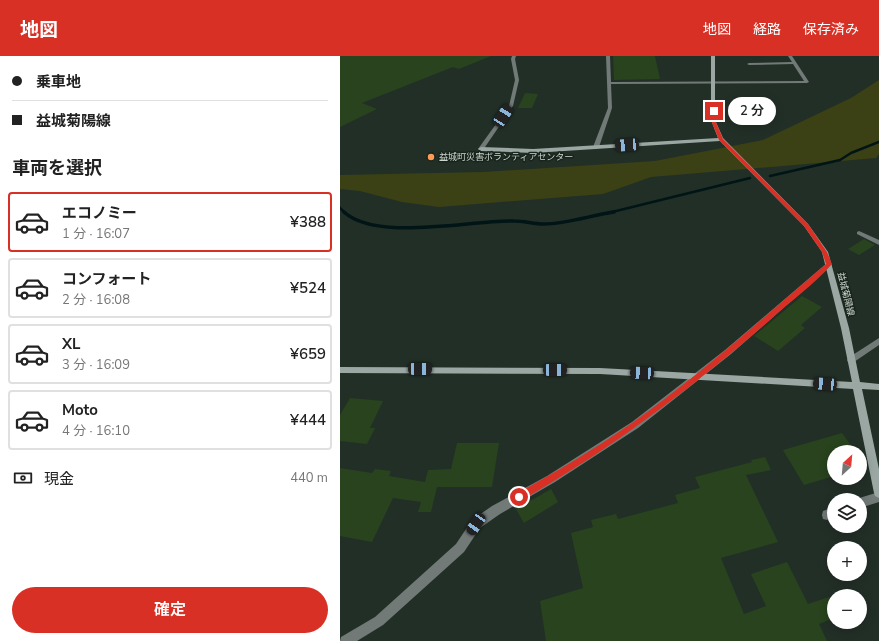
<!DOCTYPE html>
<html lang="ja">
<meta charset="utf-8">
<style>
body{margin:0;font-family:"Nunito Sans","Noto Sans JP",sans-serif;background:#f6f6f6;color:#222;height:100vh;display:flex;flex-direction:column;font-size:15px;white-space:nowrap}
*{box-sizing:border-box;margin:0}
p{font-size:13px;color:#767676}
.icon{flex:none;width:22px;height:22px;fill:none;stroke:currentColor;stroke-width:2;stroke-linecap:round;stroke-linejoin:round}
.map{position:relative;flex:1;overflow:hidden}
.panel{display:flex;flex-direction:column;background:#fff;width:340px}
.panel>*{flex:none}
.hud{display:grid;align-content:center;height:88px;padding:0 12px;background:#fff}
.needle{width:26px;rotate:26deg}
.tools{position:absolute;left:487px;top:389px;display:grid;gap:8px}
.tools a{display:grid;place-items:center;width:40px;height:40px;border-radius:50%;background:#fff;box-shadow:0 2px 10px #0003;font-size:20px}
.end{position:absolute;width:18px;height:18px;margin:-9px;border:5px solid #d93025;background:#fff;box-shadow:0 0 0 2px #fff}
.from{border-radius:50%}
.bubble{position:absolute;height:28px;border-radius:14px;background:#fff;box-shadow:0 2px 10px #0003;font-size:13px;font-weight:600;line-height:28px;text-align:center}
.car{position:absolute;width:12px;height:24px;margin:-12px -6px;border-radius:5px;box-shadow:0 0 3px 1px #0007;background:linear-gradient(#222 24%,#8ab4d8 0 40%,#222 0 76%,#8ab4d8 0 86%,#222 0)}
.hud b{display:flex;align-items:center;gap:14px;height:38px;font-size:15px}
.hud b+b{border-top:1px solid #e0e0e0}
.hud i{width:10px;height:10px;background:#222}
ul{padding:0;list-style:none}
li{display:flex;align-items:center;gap:12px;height:60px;margin:0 8px 6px;padding:0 4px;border:2px solid #e0e0e0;border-radius:4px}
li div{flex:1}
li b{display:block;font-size:15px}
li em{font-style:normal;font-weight:600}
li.active{border-color:#d93025}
li>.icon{width:36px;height:36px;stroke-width:1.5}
h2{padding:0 12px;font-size:18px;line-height:48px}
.pay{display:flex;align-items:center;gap:10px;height:44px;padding:0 12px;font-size:15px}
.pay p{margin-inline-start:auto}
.action{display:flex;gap:8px;margin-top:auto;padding:8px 12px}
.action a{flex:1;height:46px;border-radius:24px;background:#d93025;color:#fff;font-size:16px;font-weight:600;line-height:46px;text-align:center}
header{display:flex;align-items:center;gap:24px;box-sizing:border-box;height:56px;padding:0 20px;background:#d93025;color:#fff}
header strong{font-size:19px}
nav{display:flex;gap:22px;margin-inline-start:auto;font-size:14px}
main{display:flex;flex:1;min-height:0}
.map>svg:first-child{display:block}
.green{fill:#3b4115}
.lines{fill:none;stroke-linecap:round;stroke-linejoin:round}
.stream-far1{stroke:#011516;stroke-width:2.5}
.stream{stroke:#011516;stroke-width:3.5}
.building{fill:#28431d}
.street{fill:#727a78;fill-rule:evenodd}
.secondary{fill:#9aa7a3;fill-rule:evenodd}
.route{fill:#d93025}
.poi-dot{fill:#fd9c55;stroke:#18251d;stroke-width:1.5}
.labels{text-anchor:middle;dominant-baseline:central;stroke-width:3;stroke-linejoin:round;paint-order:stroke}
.far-poi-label{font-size:9px;fill:#cdd5cf;stroke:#18251d;text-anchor:start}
.far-street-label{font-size:9px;fill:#cdd5cf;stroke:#18251d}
</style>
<header>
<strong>地図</strong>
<nav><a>地図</a><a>経路</a><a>保存済み</a></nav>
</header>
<main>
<section class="panel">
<div class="hud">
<b><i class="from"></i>乗車地</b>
<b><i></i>益城菊陽線</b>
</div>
<h2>車両を選択</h2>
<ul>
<li class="active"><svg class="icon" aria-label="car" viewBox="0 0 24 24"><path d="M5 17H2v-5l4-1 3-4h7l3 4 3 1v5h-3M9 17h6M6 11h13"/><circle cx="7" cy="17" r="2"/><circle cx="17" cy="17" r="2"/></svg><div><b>エコノミー</b><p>1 分 · 16:07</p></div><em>¥388</em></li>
<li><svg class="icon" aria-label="car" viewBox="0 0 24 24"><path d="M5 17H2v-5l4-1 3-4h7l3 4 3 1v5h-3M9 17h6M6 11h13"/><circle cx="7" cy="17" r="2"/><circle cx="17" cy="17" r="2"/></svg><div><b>コンフォート</b><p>2 分 · 16:08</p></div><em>¥524</em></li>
<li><svg class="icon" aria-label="car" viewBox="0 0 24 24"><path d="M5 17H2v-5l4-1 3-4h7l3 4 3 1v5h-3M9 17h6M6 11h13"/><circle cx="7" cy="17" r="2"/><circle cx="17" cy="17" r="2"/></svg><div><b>XL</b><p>3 分 · 16:09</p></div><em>¥659</em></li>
<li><svg class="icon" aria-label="car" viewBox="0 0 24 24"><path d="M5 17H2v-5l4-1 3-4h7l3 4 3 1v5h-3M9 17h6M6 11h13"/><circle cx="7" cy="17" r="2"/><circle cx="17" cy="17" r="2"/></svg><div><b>Moto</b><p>4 分 · 16:10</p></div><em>¥444</em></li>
</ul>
<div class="pay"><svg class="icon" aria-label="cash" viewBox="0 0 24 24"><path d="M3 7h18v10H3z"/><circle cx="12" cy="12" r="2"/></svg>現金<p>440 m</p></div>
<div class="action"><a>確定</a></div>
</section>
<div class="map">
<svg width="539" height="585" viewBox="0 0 539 585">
<rect width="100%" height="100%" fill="#222f27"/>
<polygon class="green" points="539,24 539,98 536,102 311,121 263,138 99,151 62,146 20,135 0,133 0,119 143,116 315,105 423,84 511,42"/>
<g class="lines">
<g class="stream-far1">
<polyline points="430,120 500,104 511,97 539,86"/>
<polyline points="0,152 5,157"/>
<polyline points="268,157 410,122"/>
</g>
<path class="stream" d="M 4,156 C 37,186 130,164 174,165 C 184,165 194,168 204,168 C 225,168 253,159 274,156"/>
</g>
<g class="building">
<polygon points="0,0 151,0 119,13 113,11 22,47 37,53 0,71"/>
<polygon points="273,0 315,0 320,23 274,24"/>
<polygon points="185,37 198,38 192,52 178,52"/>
<polygon points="524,183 535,189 519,199 508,193"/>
<polygon points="462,240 482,251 461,269 465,272 438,295 414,280"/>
<polygon points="10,342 43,345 30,372 35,372 27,388 0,385 0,359"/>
<polygon points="502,377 516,396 494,396 494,420 464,429 443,394"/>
<polygon points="117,387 159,387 152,431 97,431 91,456 78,456 81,446 53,442 32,486 0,480 0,412 32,417 35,413 51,415 49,420 85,426 88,414 111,413"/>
<polygon points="425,401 431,414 406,419 438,486 381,502 404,558 426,550 411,518 447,506 468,548 489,541 494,549 494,562 479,568 487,585 206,585 200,545 243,532 231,477 253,471 251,464 276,458 278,463 338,447 335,439 360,432 355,421 412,406 411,404"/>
<polygon points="211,433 218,446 184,467 176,453"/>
</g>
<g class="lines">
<g class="street">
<polygon points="172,0 176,0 175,3 179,24 173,50 143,94 139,94 138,93 169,50 175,24 171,3"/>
<polygon points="266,0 270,0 271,26 464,25 453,8 409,9 407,8 409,7 452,6 448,0 452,0 469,26 467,27 271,28 272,52 259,91 256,93 253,91 268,52"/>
<polygon points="519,175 539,184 539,189 517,178 517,176"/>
<polygon points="487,207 489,207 492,209 391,298 298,372 215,426 160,458 140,472 124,496 43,569 17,585 0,585 1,581 35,561 116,488 132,464 152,450 207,420 292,366 385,294"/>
<polygon points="539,282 539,289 514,306 508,306 507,304 508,302"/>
<polygon points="539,436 539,446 520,452 520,444 516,443"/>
<polygon points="494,451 494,461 487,464 483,463 482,459 483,455"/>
</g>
<polygon class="secondary" points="371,0 375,0 375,64 383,82 468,168 488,196 509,272 520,326 539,328 539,334 522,333 539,413 539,442 535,440 534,437 513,333 260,318 0,317 0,311 260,312 512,326 501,272 482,196 464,170 380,85 193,97 141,95 138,93 141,91 193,93 378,82 371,64"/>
</g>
<path class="route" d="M 375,54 L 375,64 L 383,83 L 468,168 L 487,196 L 492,208 C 474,229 449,246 429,265 C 352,332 271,393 182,444 L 176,444 L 176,438 C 216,416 255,393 292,367 C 360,319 423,262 486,208 L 482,196 L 464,170 L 379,84 L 371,64 L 372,55 Z"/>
<circle class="poi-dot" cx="91" cy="101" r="4"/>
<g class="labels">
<g class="far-poi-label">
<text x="99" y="101">益城町災害ボランティアセンター</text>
</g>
<g class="far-street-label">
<text transform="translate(506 238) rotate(76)">益城菊陽線</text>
</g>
</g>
</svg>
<div class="tools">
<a><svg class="needle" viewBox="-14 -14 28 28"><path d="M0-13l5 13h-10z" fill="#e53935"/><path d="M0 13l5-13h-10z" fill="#767676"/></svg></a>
<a><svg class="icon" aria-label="layers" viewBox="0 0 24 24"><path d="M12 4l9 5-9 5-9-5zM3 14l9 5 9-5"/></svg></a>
<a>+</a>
<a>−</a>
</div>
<i class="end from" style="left:179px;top:441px"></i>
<i class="end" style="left:374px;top:55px"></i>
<div class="bubble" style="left:388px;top:41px;width:48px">2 分</div>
<i class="car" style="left:163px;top:60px;rotate:33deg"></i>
<i class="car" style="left:287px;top:89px;rotate:266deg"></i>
<i class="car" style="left:80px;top:313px;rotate:90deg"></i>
<i class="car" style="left:215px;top:314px;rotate:90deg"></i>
<i class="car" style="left:302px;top:317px;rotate:273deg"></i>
<i class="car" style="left:485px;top:328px;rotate:274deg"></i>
<i class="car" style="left:136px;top:468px;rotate:214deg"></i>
</div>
</main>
